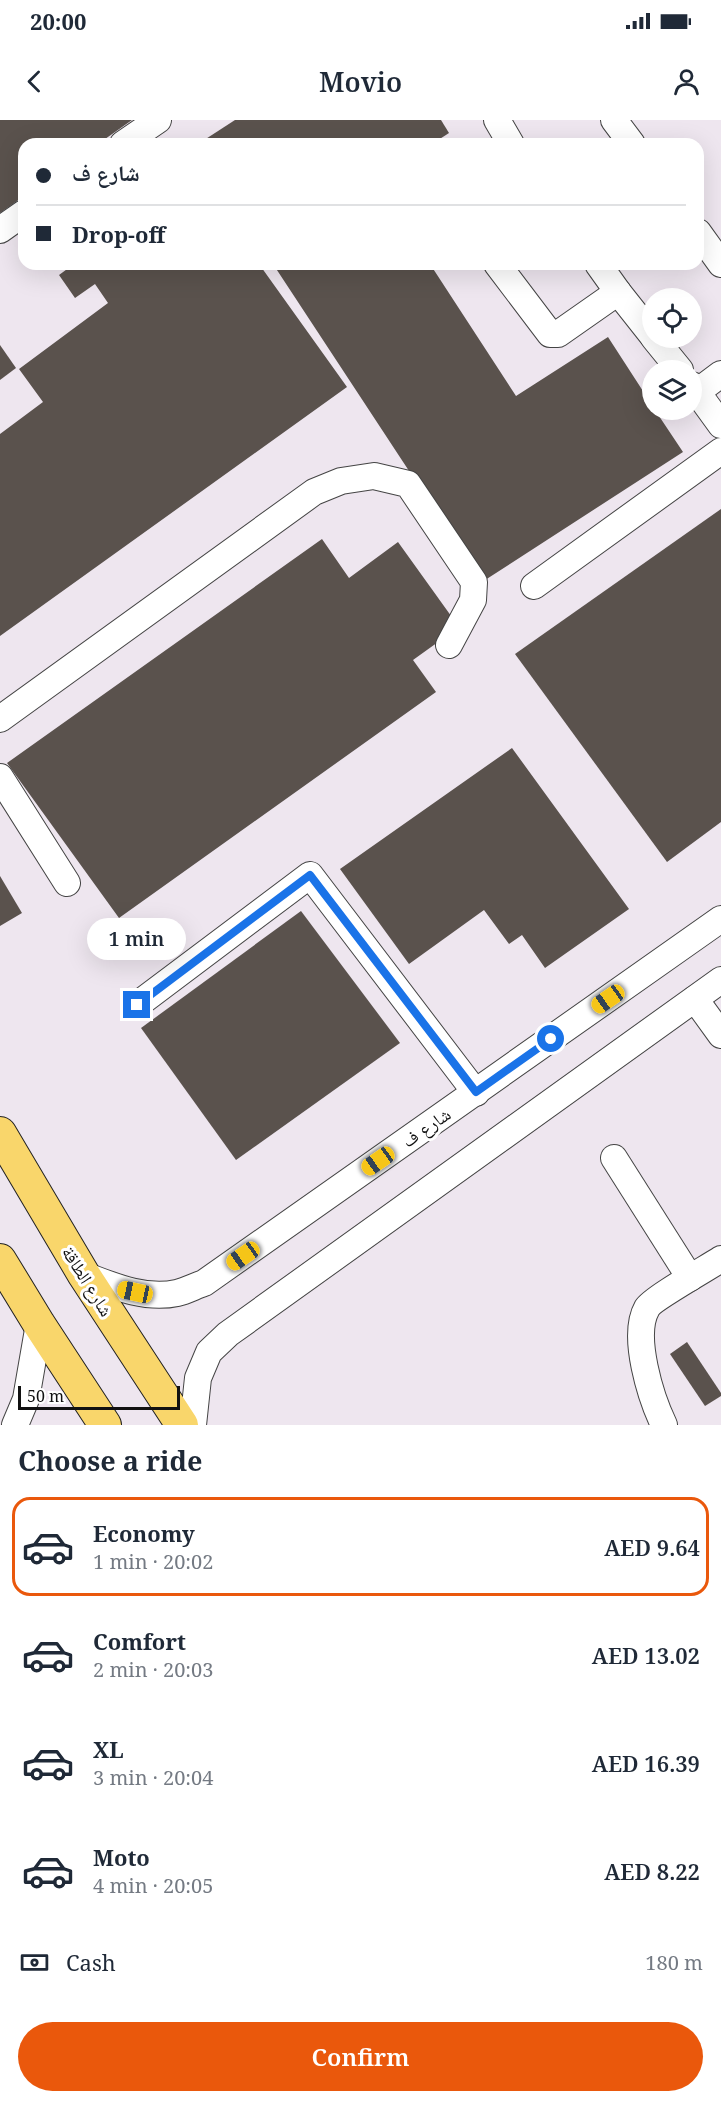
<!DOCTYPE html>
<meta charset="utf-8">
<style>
body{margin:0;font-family:"Noto Serif","Noto Naskh Arabic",serif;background:#f2f2f3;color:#1f2937;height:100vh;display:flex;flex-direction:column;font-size:22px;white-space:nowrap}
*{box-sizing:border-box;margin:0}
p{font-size:20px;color:#747a83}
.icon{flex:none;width:33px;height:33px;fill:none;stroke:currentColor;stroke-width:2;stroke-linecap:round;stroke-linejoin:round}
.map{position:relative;height:1305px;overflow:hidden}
.drawer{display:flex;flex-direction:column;background:#fff;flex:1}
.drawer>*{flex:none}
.hud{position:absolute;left:18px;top:18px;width:686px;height:132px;border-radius:18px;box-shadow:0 6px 24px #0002;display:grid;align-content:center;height:132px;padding:0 18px;background:#fff}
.tools{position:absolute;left:642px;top:168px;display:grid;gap:12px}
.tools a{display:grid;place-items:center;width:60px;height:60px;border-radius:50%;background:#fff;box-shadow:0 6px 24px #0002;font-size:30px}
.scale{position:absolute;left:18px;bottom:15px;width:162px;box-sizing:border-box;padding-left:6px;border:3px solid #111;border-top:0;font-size:16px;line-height:21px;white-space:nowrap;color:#111;-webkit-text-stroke:4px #fff;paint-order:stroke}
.end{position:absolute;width:27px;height:27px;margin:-14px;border:8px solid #1a73e8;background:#fff;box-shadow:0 0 0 3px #fff}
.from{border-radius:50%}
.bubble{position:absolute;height:42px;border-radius:21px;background:#fff;box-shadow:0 6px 24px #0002;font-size:20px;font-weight:600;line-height:42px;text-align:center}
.car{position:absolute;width:18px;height:36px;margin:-18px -9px;border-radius:8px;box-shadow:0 0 4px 2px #0007;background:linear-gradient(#f5c518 24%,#345 0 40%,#f5c518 0 76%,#345 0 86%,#f5c518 0)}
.hud b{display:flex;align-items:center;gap:21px;height:57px;font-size:22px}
.hud b+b{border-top:2px solid #e0e1e3}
.hud i{width:15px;height:15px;background:#1f2937}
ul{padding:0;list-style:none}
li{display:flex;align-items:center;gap:18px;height:99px;margin:0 12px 9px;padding:0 6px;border:3px solid transparent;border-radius:18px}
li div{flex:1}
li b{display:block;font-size:22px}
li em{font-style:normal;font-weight:600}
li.active{border-color:#ea580c}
li>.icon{width:54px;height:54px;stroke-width:1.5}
h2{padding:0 18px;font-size:27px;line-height:72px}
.pay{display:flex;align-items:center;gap:15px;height:66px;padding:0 18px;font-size:22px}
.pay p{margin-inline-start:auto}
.primary-button{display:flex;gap:12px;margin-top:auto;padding:12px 18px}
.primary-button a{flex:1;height:69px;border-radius:36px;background:#ea580c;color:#fff;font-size:24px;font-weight:600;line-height:69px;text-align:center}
.status{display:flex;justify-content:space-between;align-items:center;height:42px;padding:0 30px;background:#fff;direction:ltr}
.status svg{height:16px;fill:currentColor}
header{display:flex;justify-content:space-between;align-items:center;height:78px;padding:0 18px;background:#fff;font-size:27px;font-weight:600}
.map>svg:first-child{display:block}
.industrial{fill:#eee6ef;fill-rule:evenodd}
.building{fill:#5a524d}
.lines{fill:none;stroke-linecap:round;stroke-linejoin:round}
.minor-casing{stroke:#444;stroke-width:28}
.major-casing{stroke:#222;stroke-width:34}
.minor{stroke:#fff;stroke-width:26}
.major{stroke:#f9d66b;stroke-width:32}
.route{stroke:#1a73e8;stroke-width:8}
.labels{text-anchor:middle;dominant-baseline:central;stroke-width:6;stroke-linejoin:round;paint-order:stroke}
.street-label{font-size:18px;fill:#111;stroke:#fff}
</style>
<div class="status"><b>20:00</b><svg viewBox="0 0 49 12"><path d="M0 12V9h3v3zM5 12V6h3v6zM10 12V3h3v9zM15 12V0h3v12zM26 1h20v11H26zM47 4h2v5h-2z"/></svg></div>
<header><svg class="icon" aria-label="back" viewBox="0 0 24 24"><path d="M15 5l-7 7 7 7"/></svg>Movio<svg class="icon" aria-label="person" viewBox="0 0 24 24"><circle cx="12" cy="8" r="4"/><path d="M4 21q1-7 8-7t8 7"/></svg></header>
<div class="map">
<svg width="721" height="1305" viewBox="0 0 721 1305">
<rect width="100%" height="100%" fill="#fffdf5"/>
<path class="industrial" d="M 0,0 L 721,0 L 721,1305 L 0,1305 ZM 24,24 L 698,24 L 698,144 L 24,144 ZM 652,178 L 692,178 L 692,218 L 652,218 ZM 652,250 L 692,250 L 692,290 L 652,290 Z"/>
<g class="building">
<polygon points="0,0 132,0 98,24 24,24 24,76 0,93"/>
<polygon points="235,0 441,0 449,13 432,24 198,24"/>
<polygon points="74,144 259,144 347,267 0,516 0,314 43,282 19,249 108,183 95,164 75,178 59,155"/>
<polygon points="273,144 430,144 516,276 608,217 652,285 652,290 655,290 683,332 482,462"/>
<polygon points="0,225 16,248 0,260"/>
<polygon points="721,389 721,702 667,742 515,534"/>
<polygon points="322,419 349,458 398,422 459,507 413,540 436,572 119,798 7,643"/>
<polygon points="512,628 629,789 545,848 522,815 509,824 484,790 409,844 340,749"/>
<polygon points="0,756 22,793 0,806"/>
<polygon points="301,791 400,923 236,1040 141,908"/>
<polygon points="687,1222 721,1273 721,1276 705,1286 670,1234"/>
</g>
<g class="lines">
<defs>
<g id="minor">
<polyline points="497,0 511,24"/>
<polyline points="614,0 632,24"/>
<polyline points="123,24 158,0"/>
<polyline points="0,110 24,93"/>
<polyline points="698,112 721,144"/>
<polyline points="497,144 550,214 558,214 618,172 652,215"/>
<polyline points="598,144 618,172"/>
<polyline points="654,218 680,250"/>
<polyline points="692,265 721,305"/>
<polyline points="697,272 721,254"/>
<polyline points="534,466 721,331"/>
<polyline points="0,599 314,372 341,361 374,356 408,364 474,462 473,480 449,525"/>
<polyline points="0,657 67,763"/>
<polyline points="695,879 721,915"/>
<polyline points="137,885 310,755 476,973"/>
<polyline points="614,1038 690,1158"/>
<path d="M 84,1155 C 113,1166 145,1180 177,1173 C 186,1171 195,1166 204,1163 L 721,799"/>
<polyline points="15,1305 26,1279 39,1204"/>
<polyline points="193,1305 198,1258 209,1232 228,1214 721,860"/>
<path d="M 664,1305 C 651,1278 631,1216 647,1188 C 652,1179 709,1147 721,1139"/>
</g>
<g id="major">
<polyline points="0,1013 84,1155 182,1305"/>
<polyline points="0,1140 39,1204 105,1305"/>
</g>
</defs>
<use href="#minor" class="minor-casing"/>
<use href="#major" class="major-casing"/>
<use href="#minor" class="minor"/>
<use href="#major" class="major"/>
</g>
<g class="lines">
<polyline class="route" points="137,885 310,755 476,972 551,919"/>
</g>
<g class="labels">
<g class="street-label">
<text transform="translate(426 1007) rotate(-35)">شارع ف</text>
<text transform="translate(88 1161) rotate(58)">شارع الطاقة</text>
</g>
</g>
</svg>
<div class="tools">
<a><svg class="icon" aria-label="locate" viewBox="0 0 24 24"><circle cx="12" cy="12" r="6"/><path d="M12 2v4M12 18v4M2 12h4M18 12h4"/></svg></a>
<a><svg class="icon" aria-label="layers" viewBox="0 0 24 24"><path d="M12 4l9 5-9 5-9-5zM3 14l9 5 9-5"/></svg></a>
</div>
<div class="scale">50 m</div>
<i class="end from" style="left:551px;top:919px"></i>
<i class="end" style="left:137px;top:885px"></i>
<div class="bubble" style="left:87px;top:798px;width:99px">1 min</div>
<i class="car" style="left:608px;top:879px;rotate:235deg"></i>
<i class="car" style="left:378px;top:1041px;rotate:235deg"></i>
<i class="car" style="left:243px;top:1136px;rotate:235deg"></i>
<i class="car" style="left:135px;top:1172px;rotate:282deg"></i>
<div class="hud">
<b><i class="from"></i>شارع ف</b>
<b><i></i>Drop-off</b>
</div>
</div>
<section class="drawer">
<h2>Choose a ride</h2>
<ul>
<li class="active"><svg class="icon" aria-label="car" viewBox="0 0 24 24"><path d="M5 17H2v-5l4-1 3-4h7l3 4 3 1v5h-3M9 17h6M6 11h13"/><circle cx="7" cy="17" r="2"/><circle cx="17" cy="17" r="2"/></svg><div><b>Economy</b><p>1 min · 20:02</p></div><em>AED 9.64</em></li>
<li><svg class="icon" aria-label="car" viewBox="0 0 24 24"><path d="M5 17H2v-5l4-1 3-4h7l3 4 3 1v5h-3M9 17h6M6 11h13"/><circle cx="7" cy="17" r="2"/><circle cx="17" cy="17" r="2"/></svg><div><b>Comfort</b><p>2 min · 20:03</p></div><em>AED 13.02</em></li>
<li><svg class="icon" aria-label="car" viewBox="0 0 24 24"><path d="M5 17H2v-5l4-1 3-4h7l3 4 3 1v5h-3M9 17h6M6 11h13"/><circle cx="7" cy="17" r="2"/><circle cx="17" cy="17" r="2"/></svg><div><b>XL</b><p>3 min · 20:04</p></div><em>AED 16.39</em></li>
<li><svg class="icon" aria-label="car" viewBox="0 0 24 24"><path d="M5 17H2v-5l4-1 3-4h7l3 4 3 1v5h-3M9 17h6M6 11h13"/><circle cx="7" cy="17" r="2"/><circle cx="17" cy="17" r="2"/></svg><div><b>Moto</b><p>4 min · 20:05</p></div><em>AED 8.22</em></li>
</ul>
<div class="pay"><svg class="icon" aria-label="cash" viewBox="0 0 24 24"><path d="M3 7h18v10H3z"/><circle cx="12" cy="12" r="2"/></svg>Cash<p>180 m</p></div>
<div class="primary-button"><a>Confirm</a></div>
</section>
